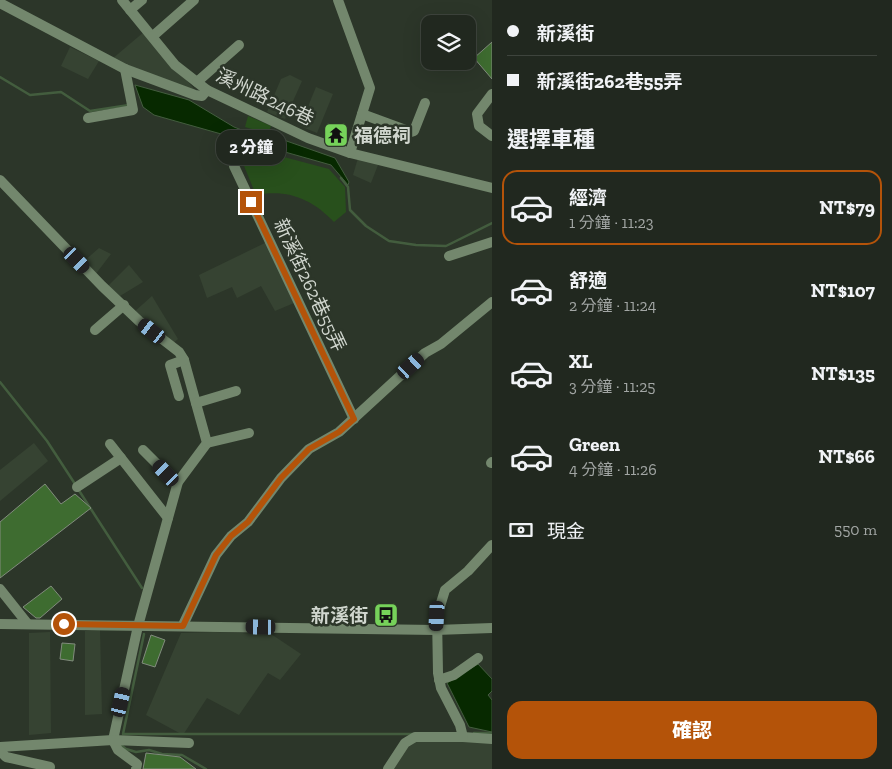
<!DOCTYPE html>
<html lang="zh-TW">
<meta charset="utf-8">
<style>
body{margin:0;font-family:"Zilla Slab","Noto Sans TC",serif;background:#2d342c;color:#f1f3f6;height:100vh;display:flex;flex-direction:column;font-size:19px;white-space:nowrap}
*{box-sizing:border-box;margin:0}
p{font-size:16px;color:#a2a6a4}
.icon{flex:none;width:28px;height:28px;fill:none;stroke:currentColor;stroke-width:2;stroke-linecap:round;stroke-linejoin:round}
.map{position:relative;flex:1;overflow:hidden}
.sheet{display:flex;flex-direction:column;background:#21281f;width:400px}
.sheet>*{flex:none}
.banner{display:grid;align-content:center;height:110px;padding:0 15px;background:#21281f}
.fabs{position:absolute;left:421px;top:15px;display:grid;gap:10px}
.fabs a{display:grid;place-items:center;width:55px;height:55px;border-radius:10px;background:#21281f;box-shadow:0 5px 20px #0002,0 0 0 1px #3e443d;font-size:25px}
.end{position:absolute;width:22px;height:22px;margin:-11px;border:6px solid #b45309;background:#fff;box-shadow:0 0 0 2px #fff}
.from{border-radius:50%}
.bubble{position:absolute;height:35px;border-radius:15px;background:#21281f;box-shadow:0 5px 20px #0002,0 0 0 1px #3e443d;font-size:16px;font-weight:800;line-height:35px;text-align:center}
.car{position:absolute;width:15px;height:30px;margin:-15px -8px;border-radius:6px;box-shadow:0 0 4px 1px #0007;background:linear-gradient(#222 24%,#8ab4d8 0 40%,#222 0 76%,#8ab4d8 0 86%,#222 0)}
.banner b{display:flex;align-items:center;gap:18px;height:48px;font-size:19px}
.banner b+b{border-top:1px solid #3e443d}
.banner i{width:12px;height:12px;background:#f1f3f6}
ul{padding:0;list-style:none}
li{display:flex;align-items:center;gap:15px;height:75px;margin:0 10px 8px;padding:0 5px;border:2px solid transparent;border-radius:15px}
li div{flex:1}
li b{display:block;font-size:19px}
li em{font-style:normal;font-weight:800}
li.on{border-color:#b45309}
li>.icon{width:45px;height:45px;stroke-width:1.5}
h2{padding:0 15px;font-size:22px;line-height:60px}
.pay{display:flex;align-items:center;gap:12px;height:55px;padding:0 15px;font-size:19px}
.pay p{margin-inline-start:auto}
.action{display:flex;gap:10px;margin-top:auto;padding:10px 15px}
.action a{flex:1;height:58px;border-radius:15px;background:#b45309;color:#fff;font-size:20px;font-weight:800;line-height:58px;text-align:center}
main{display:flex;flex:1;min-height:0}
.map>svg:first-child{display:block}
.built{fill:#364332}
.green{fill:#28501c}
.water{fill:#072900;stroke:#435d3e}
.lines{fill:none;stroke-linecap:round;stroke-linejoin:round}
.stream{stroke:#435d3e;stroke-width:2.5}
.building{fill:#3e6c30;stroke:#818c7d}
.minor{stroke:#73876d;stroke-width:10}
.route{stroke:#b45309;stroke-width:6}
.labels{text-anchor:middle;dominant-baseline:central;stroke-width:5;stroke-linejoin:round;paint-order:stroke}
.street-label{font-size:19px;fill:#d0d6ce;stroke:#2c3629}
.poi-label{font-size:19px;font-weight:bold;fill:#d0d6ce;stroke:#2c3629;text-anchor:start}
</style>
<main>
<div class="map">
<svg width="492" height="769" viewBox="0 0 492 769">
<rect width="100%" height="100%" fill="#2c3629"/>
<g class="built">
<polygon points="144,32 197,92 112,59"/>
<polygon points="70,47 99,61 88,79 61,66"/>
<polygon points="290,75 302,81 285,119 267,112 281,79"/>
<polygon points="316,87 333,94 317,133 300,126"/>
<polygon points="358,158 378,165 371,183 353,175"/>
<polygon points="267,242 294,303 275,311 261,286 237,298 232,287 207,298 199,275"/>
<polygon points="99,248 111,254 95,275 83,262"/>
<polygon points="129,265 143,282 120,296 108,286"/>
<polygon points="152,296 178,339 172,344 133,313"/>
<polygon points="34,443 48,461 0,501 0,470"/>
<polygon points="100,630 102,714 85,715 85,631"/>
<polygon points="50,632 51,733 29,735 29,633"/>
<polygon points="214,632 271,634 301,654 280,680 268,673 239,715 207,698 183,735 146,715 181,633"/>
<polygon points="417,741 492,742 492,769 391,769 406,745"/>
</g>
<g class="green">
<polygon points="248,116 271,126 268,134 245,127"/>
<path d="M 235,144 L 329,169 L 345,187 L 346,212 L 334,222 C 312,199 288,189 256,195 Z"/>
</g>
<g class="water">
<polygon points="135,85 189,100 234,127 252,134 278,138 335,158 349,182 348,185 331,165 154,115 143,107"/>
<polygon points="478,664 492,679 492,691 488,695 492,700 492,732 469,727 447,683"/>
</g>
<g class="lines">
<g class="stream">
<polyline points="0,77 30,95 61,92 90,111 129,105"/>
<polyline points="341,178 348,187 350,210 366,226 389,241 416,245 446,246 492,223"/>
<polyline points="0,382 47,441 75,484"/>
<polyline points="78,489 142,588"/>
<polyline points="144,634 123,734 412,734"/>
<polyline points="474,733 492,733"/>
<polyline points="121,745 126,749 136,752 149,750 162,754 182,755 206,769"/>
</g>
</g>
<g class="building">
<polygon points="492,42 492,79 474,58"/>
<polygon points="45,484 61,504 75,494 91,508 0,578 0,522"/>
<polygon points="51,586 62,599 40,618 36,618 23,607"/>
<polygon points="151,635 165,640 155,667 142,663"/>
<polygon points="62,643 75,644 73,661 60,659"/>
<polygon points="146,753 180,757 196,769 143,769"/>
</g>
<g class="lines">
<g class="minor">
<polyline points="122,0 175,65 207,90 308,138 350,153 492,188"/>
<polyline points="338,0 370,88 350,153"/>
<polyline points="0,3 125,69 195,95 202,96 207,90"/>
<polyline points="130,10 142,0"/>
<polyline points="153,36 194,0"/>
<polyline points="197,82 239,45"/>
<polyline points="492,94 477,114 479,126 492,136"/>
<polyline points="362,114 411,132 414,131 425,103"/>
<polyline points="88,118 133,110 125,69"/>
<polyline points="234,166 354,419"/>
<polyline points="0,180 102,286 139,321 179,352 184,360 207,443 178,482 138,626 113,740 118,750 137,764 136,769"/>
<polyline points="449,256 492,242"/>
<polyline points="95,330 124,305"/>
<polyline points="179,396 170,365 184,360"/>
<polyline points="196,403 236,391"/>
<polyline points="207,443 249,433"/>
<polyline points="110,444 168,518"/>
<polyline points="143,450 166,473 178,482"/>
<polyline points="491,463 492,462"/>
<polyline points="77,487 121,458"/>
<polyline points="0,589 27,623"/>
<polyline points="0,624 436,630 492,628"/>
<polyline points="183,625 216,555 231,536 248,522 281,478 309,449 339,432 425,353 441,344 492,302"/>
<polyline points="439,680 454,675 478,658"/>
<polyline points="463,737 492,739"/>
<polyline points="0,747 113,740 189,743"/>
<polyline points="0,751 6,757 50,767"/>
<polyline points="388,769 405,743 415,737 463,737 460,725 441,688 438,673 437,616 445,590 468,571 492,545"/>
</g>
</g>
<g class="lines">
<polyline class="route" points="64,624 183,626 216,555 231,536 248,522 281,478 309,449 339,432 354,419 251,202"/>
</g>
<defs>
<symbol id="temple-square" viewBox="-11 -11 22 22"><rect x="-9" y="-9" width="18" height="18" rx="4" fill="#76d25a" stroke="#2c3629"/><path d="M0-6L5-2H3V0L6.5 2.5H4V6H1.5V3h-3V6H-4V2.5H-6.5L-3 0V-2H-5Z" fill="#111"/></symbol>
<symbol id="bus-square" viewBox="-11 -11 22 22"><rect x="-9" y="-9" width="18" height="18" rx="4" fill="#76d25a" stroke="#2c3629"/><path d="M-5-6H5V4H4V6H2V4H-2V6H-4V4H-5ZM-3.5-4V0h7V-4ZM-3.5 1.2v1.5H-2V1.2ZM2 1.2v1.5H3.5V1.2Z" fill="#111"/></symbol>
</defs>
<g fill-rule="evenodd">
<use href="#temple-square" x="322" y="121" width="28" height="28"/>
<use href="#bus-square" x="372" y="601" width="28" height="28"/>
</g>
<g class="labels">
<g class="street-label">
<text transform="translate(265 97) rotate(26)">溪州路246巷</text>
<text transform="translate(310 285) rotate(65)">新溪街262巷55弄</text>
</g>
<g class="poi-label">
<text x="354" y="135">福德祠</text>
<text x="368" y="615" text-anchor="end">新溪街</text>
</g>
</g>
</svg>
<div class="fabs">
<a><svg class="icon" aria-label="layers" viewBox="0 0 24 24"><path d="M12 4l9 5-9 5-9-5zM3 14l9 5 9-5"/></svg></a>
</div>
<i class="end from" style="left:64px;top:624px"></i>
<i class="end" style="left:251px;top:202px"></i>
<div class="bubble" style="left:216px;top:130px;width:70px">2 分鐘</div>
<i class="car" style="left:77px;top:260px;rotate:136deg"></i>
<i class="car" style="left:152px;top:331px;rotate:308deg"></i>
<i class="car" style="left:411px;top:366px;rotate:48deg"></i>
<i class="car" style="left:166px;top:473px;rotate:316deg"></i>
<i class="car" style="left:437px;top:616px;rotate:183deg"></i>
<i class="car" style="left:261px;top:627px;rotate:271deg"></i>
<i class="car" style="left:121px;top:702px;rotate:13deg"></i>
</div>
<section class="sheet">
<div class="banner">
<b><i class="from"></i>新溪街</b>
<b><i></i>新溪街262巷55弄</b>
</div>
<h2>選擇車種</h2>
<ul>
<li class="on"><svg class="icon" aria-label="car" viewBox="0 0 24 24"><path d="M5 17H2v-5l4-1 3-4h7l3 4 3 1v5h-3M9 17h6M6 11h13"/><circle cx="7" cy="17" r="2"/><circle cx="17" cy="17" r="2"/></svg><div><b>經濟</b><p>1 分鐘 · 11:23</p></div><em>NT$79</em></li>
<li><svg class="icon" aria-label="car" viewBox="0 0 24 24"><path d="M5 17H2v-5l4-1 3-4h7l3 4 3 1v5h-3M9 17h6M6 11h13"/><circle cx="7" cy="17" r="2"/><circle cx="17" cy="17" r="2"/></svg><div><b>舒適</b><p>2 分鐘 · 11:24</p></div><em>NT$107</em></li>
<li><svg class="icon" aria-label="car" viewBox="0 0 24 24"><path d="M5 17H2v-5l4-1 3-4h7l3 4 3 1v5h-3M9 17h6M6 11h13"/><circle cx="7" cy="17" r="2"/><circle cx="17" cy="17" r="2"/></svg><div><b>XL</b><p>3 分鐘 · 11:25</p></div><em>NT$135</em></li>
<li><svg class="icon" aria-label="car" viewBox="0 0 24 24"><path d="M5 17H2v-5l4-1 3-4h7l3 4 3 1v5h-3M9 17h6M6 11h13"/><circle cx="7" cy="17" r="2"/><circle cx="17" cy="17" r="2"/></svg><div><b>Green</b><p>4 分鐘 · 11:26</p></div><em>NT$66</em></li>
</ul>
<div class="pay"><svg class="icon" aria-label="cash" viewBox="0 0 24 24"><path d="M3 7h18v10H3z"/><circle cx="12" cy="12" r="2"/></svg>現金<p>550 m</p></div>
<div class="action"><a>確認</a></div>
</section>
</main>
